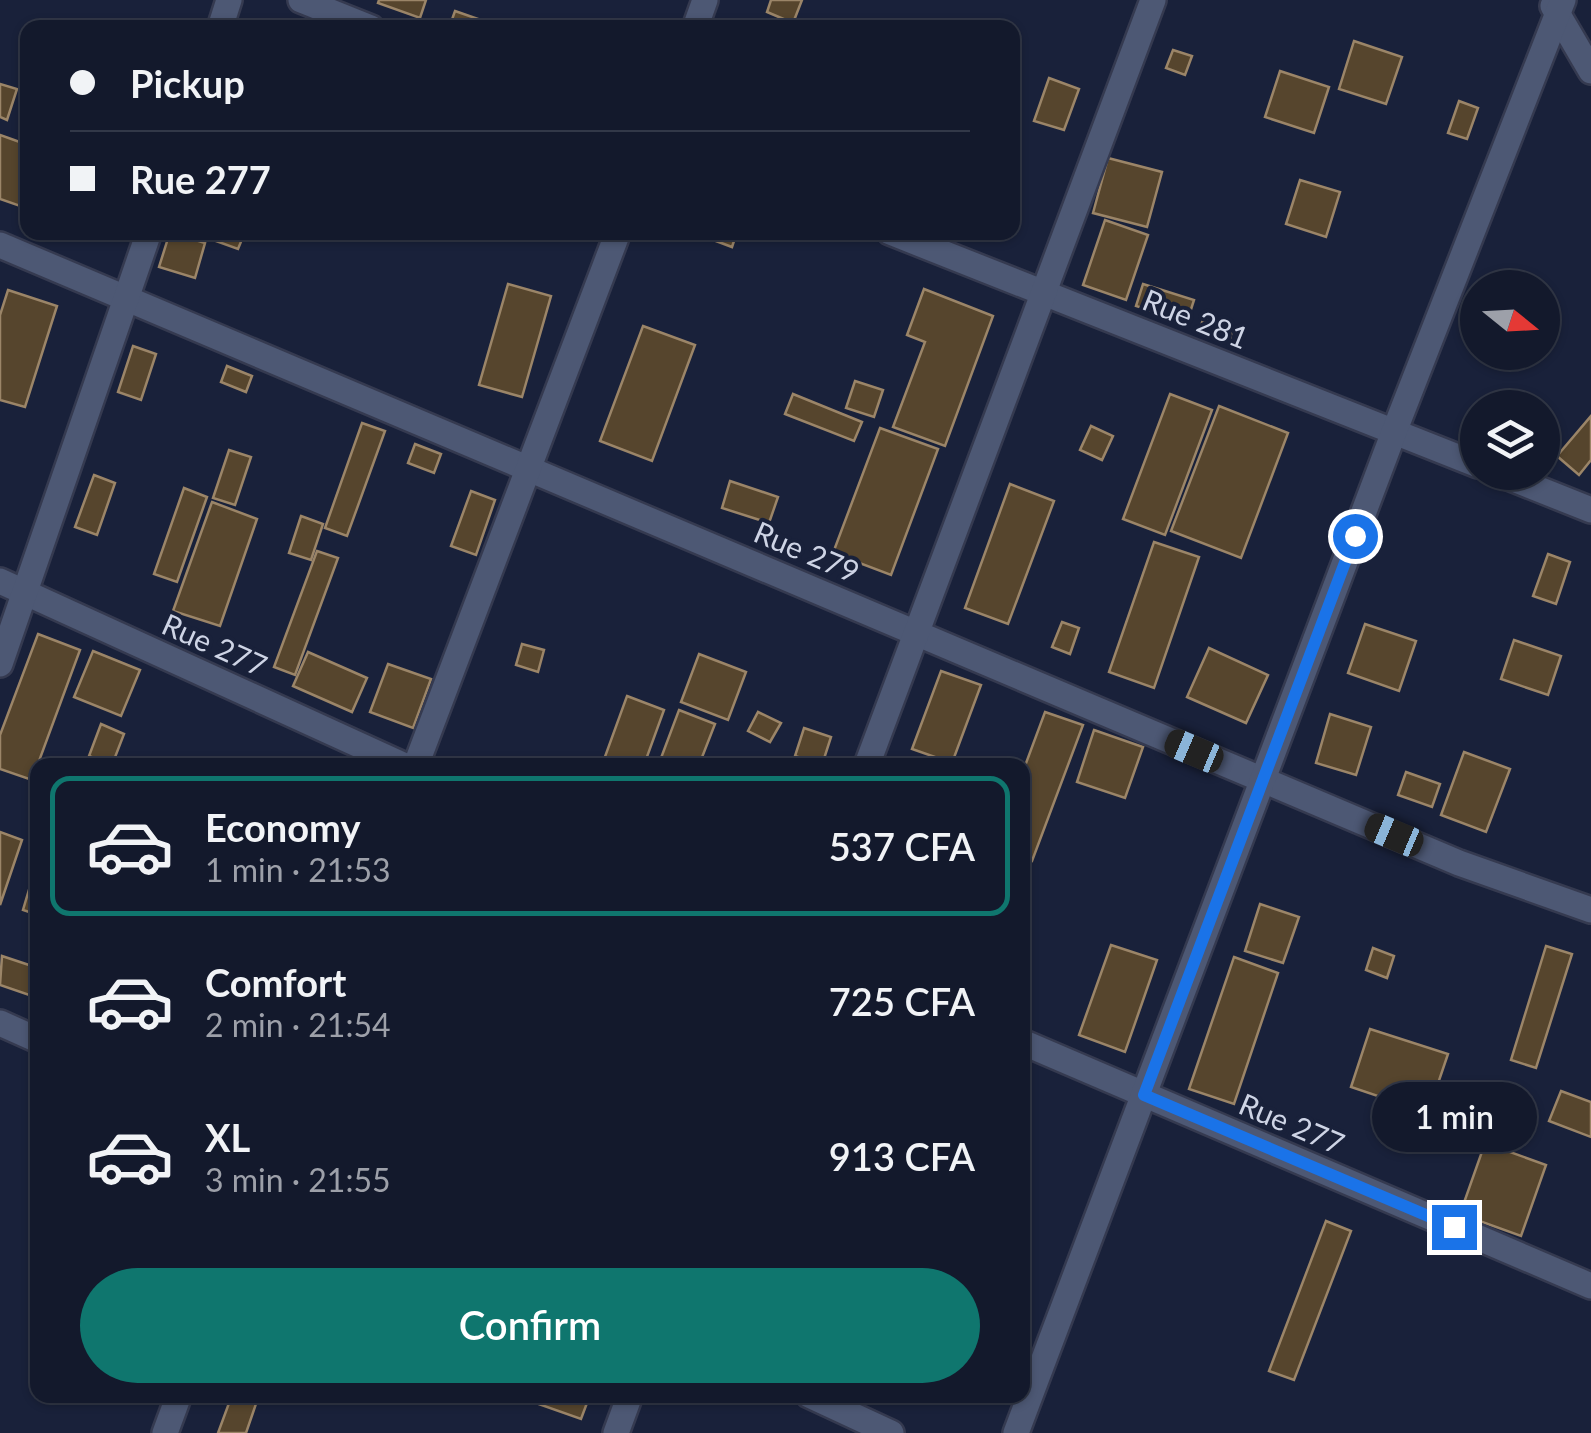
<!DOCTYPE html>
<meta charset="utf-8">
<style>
body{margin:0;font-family:Lato,sans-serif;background:#202638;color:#f1f3f6;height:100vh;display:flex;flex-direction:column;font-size:38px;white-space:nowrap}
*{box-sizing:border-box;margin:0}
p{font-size:32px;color:#9da0a9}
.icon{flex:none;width:55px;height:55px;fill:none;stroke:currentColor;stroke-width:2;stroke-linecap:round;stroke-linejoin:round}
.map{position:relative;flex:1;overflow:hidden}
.details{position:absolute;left:30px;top:758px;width:1000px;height:645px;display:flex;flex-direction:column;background:#13192c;border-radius:20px;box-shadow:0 2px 8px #0004,0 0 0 2px #323848}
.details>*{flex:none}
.banner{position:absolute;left:20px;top:20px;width:1000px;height:220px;border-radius:20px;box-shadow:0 2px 8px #0004,0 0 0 2px #323848;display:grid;align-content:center;height:220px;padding:0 50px;background:#13192c}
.needle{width:65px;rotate:108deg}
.fabs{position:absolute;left:1460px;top:270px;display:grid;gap:20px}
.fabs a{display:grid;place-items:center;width:100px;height:100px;border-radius:50%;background:#13192c;box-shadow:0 2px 8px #0004,0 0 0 2px #323848;font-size:50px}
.end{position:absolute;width:45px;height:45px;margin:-22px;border:12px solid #1a73e8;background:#fff;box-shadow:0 0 0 5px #fff}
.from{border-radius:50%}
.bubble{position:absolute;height:70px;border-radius:35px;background:#13192c;box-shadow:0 2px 8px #0004,0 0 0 2px #323848;font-size:32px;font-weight:600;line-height:70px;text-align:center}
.car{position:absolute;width:30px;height:60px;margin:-30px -15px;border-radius:12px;box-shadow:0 0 8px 2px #0007;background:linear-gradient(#222 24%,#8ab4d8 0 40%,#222 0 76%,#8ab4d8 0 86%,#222 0)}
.banner b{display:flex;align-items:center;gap:35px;height:95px;font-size:38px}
.banner b+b{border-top:2px solid #323848}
.banner i{width:25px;height:25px;background:#f1f3f6}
ul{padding:18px 0 0;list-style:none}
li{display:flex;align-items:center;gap:30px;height:140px;margin:0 20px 15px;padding:0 30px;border:5px solid transparent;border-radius:20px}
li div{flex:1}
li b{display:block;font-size:38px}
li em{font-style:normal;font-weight:600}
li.on{border-color:#0f766e}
li>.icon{width:90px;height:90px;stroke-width:1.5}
.action{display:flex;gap:20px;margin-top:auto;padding:20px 50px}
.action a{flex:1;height:115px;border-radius:60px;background:#0f766e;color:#fff;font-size:40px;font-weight:600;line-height:115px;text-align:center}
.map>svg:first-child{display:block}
.building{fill:#56452d;stroke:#9b8568;stroke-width:2.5}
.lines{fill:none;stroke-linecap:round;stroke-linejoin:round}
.minor-casing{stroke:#353a50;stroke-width:30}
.minor{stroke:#4d5874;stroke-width:25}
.route{stroke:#1a73e8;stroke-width:12}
.labels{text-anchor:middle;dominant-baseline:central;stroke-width:8;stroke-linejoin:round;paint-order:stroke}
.street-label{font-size:30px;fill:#ced4e5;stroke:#19213a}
</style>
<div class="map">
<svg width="1591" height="1433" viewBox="0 0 1591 1433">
<rect width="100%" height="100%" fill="#19213a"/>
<g class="building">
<polygon points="379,0 426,0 420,18 378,3"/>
<polygon points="771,0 802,0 793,23 767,12"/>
<polygon points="455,11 481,20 478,28 449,28"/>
<polygon points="1354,41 1402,57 1386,104 1339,89"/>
<polygon points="1173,50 1192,56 1185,75 1166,68"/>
<polygon points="1280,71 1329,87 1314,133 1265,117"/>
<polygon points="1049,78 1079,89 1064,130 1034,121"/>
<polygon points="0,84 17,89 7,120 0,117"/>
<polygon points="1459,101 1478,108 1467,139 1448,133"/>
<polygon points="0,135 28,145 28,193 23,207 0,199"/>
<polygon points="1108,158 1162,172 1147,227 1093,213"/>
<polygon points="1300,180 1340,192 1326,237 1286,224"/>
<polygon points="1105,220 1148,235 1126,300 1083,285"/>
<polygon points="170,232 205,243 195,278 159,267"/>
<polygon points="191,232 245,232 238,249"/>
<polygon points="692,232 737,232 732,247"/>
<polygon points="508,284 551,296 522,397 479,385"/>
<polygon points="1143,284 1194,300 1187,322 1136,306"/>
<polygon points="924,289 993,316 945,446 893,427 925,342 907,335"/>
<polygon points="8,290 57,306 25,407 0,400 0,315"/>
<polygon points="1204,317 1233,326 1230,339 1199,331"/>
<polygon points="643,326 695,345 652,461 600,441"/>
<polygon points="133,346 156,354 141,400 118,392"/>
<polygon points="227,366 252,376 246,392 221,382"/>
<polygon points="855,381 883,390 874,417 846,408"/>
<polygon points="793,394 862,422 854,441 785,414"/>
<polygon points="1170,394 1212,410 1165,535 1123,519"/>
<polygon points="1219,406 1288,433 1241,558 1171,531"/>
<polygon points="1591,416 1591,460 1579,475 1557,456"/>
<polygon points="362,423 385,431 347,536 325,528"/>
<polygon points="1091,426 1113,436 1102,460 1080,450"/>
<polygon points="880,428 938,449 891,575 833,553"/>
<polygon points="415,444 441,454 434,473 408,463"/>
<polygon points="229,450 251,457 235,505 213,498"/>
<polygon points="94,475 115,483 97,535 75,527"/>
<polygon points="730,481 778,497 769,523 722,508"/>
<polygon points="1010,484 1054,501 1008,624 965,608"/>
<polygon points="184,488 207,497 177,582 154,574"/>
<polygon points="471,491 495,500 476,555 451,546"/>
<polygon points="212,502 257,519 220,626 173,611"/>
<polygon points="301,516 323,524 311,560 289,553"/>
<polygon points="1154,542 1199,557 1154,688 1109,672"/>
<polygon points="317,551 338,558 295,675 274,667"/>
<polygon points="1548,554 1570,562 1556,604 1533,596"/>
<polygon points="1062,622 1079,628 1070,654 1052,647"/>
<polygon points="1365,624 1416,641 1399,691 1348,673"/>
<polygon points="38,634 80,650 32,780 0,769 0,735"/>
<polygon points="1514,640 1561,656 1548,695 1501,679"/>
<polygon points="522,644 544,650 538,672 516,665"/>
<polygon points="1209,648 1268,675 1246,723 1187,697"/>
<polygon points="93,651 140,670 121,716 74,697"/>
<polygon points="308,652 367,678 352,712 293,686"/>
<polygon points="699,654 746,672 728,720 681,702"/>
<polygon points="388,664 431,679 413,728 370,712"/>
<polygon points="941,671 981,685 952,763 912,749"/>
<polygon points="627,696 664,710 644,765 602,765"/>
<polygon points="679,710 715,724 699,765 680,765 661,758"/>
<polygon points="758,712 781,723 770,742 748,731"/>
<polygon points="1045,712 1083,725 1032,861 1022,858 1022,774"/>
<polygon points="1330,714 1371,727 1356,775 1316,763"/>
<polygon points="101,724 124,734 112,765 89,756"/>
<polygon points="804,728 831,737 822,765 795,756"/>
<polygon points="1094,730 1143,747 1125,798 1077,782"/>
<polygon points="1464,752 1510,769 1486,832 1441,815"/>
<polygon points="1406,772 1440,784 1432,807 1398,795"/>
<polygon points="0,832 22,840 0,905"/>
<polygon points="36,866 38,866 38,915 23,910"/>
<polygon points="1260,904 1299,917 1283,963 1245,951"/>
<polygon points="1111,945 1157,960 1125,1052 1079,1035"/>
<polygon points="1546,946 1572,954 1536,1068 1511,1060"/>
<polygon points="1373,948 1394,956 1387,978 1366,970"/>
<polygon points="2,956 38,968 38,998 0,985"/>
<polygon points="1234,957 1278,973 1234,1104 1189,1089"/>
<polygon points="1370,1029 1448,1054 1428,1113 1351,1087"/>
<polygon points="1561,1091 1591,1102 1591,1137 1549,1121"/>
<polygon points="1485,1143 1546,1165 1521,1236 1460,1214"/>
<polygon points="1326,1221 1351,1231 1294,1380 1269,1371"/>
<polygon points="232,1395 259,1395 246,1433 218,1433"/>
<polygon points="532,1395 590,1395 581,1419 530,1401"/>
</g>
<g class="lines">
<defs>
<g id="minor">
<polyline points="301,0 371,28"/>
<polyline points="1553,6 1591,71"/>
<polyline points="220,28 229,0"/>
<polyline points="695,28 705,0"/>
<polyline points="890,232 1478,465"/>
<polyline points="0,245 1459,863 1591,910"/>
<polyline points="1496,472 1591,510"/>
<polyline points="0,581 403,765"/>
<polyline points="0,664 149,232"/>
<polyline points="416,765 618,232"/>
<polyline points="867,765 1153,0"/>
<polyline points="0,1023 38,1040"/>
<polyline points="1022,1042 1591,1286"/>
<polyline points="809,1395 891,1433"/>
<polyline points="165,1433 179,1395"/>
<polyline points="616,1433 630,1395"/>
<polyline points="1016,1433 1394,432 1563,0"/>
</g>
</defs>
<use href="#minor" class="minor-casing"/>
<use href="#minor" class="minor"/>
</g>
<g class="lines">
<polyline class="route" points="1355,536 1144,1095 1454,1227"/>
</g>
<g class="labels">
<g class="street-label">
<text transform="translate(1196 318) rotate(22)">Rue 281</text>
<text transform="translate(807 551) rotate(23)">Rue 279</text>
<text transform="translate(215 644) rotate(24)">Rue 277</text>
<text transform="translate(1292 1123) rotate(23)">Rue 277</text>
</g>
</g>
</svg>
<div class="fabs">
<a><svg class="needle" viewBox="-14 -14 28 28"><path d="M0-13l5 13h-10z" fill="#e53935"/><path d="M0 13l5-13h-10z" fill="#9da0a9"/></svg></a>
<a><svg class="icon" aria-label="layers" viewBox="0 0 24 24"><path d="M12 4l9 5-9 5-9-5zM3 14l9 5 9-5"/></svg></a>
</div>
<i class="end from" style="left:1355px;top:536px"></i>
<i class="end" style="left:1454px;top:1227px"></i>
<div class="bubble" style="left:1372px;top:1082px;width:165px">1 min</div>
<i class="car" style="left:1194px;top:751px;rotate:293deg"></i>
<i class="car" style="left:1394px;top:835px;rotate:293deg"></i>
<div class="banner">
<b><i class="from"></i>Pickup</b>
<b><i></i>Rue 277</b>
</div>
<section class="details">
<ul>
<li class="on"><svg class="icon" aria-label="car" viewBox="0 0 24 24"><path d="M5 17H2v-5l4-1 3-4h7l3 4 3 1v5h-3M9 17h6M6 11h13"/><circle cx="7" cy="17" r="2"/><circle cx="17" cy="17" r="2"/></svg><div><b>Economy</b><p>1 min · 21:53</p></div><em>537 CFA</em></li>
<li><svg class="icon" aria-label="car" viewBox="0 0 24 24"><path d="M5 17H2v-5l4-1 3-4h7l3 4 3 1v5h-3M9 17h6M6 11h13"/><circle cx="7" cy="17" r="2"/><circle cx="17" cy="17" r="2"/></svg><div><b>Comfort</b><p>2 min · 21:54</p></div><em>725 CFA</em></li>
<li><svg class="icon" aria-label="car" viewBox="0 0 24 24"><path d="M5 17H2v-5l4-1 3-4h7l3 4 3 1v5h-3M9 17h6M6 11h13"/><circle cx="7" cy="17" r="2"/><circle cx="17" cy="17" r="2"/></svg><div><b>XL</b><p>3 min · 21:55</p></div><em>913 CFA</em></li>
</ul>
<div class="action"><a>Confirm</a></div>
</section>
</div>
